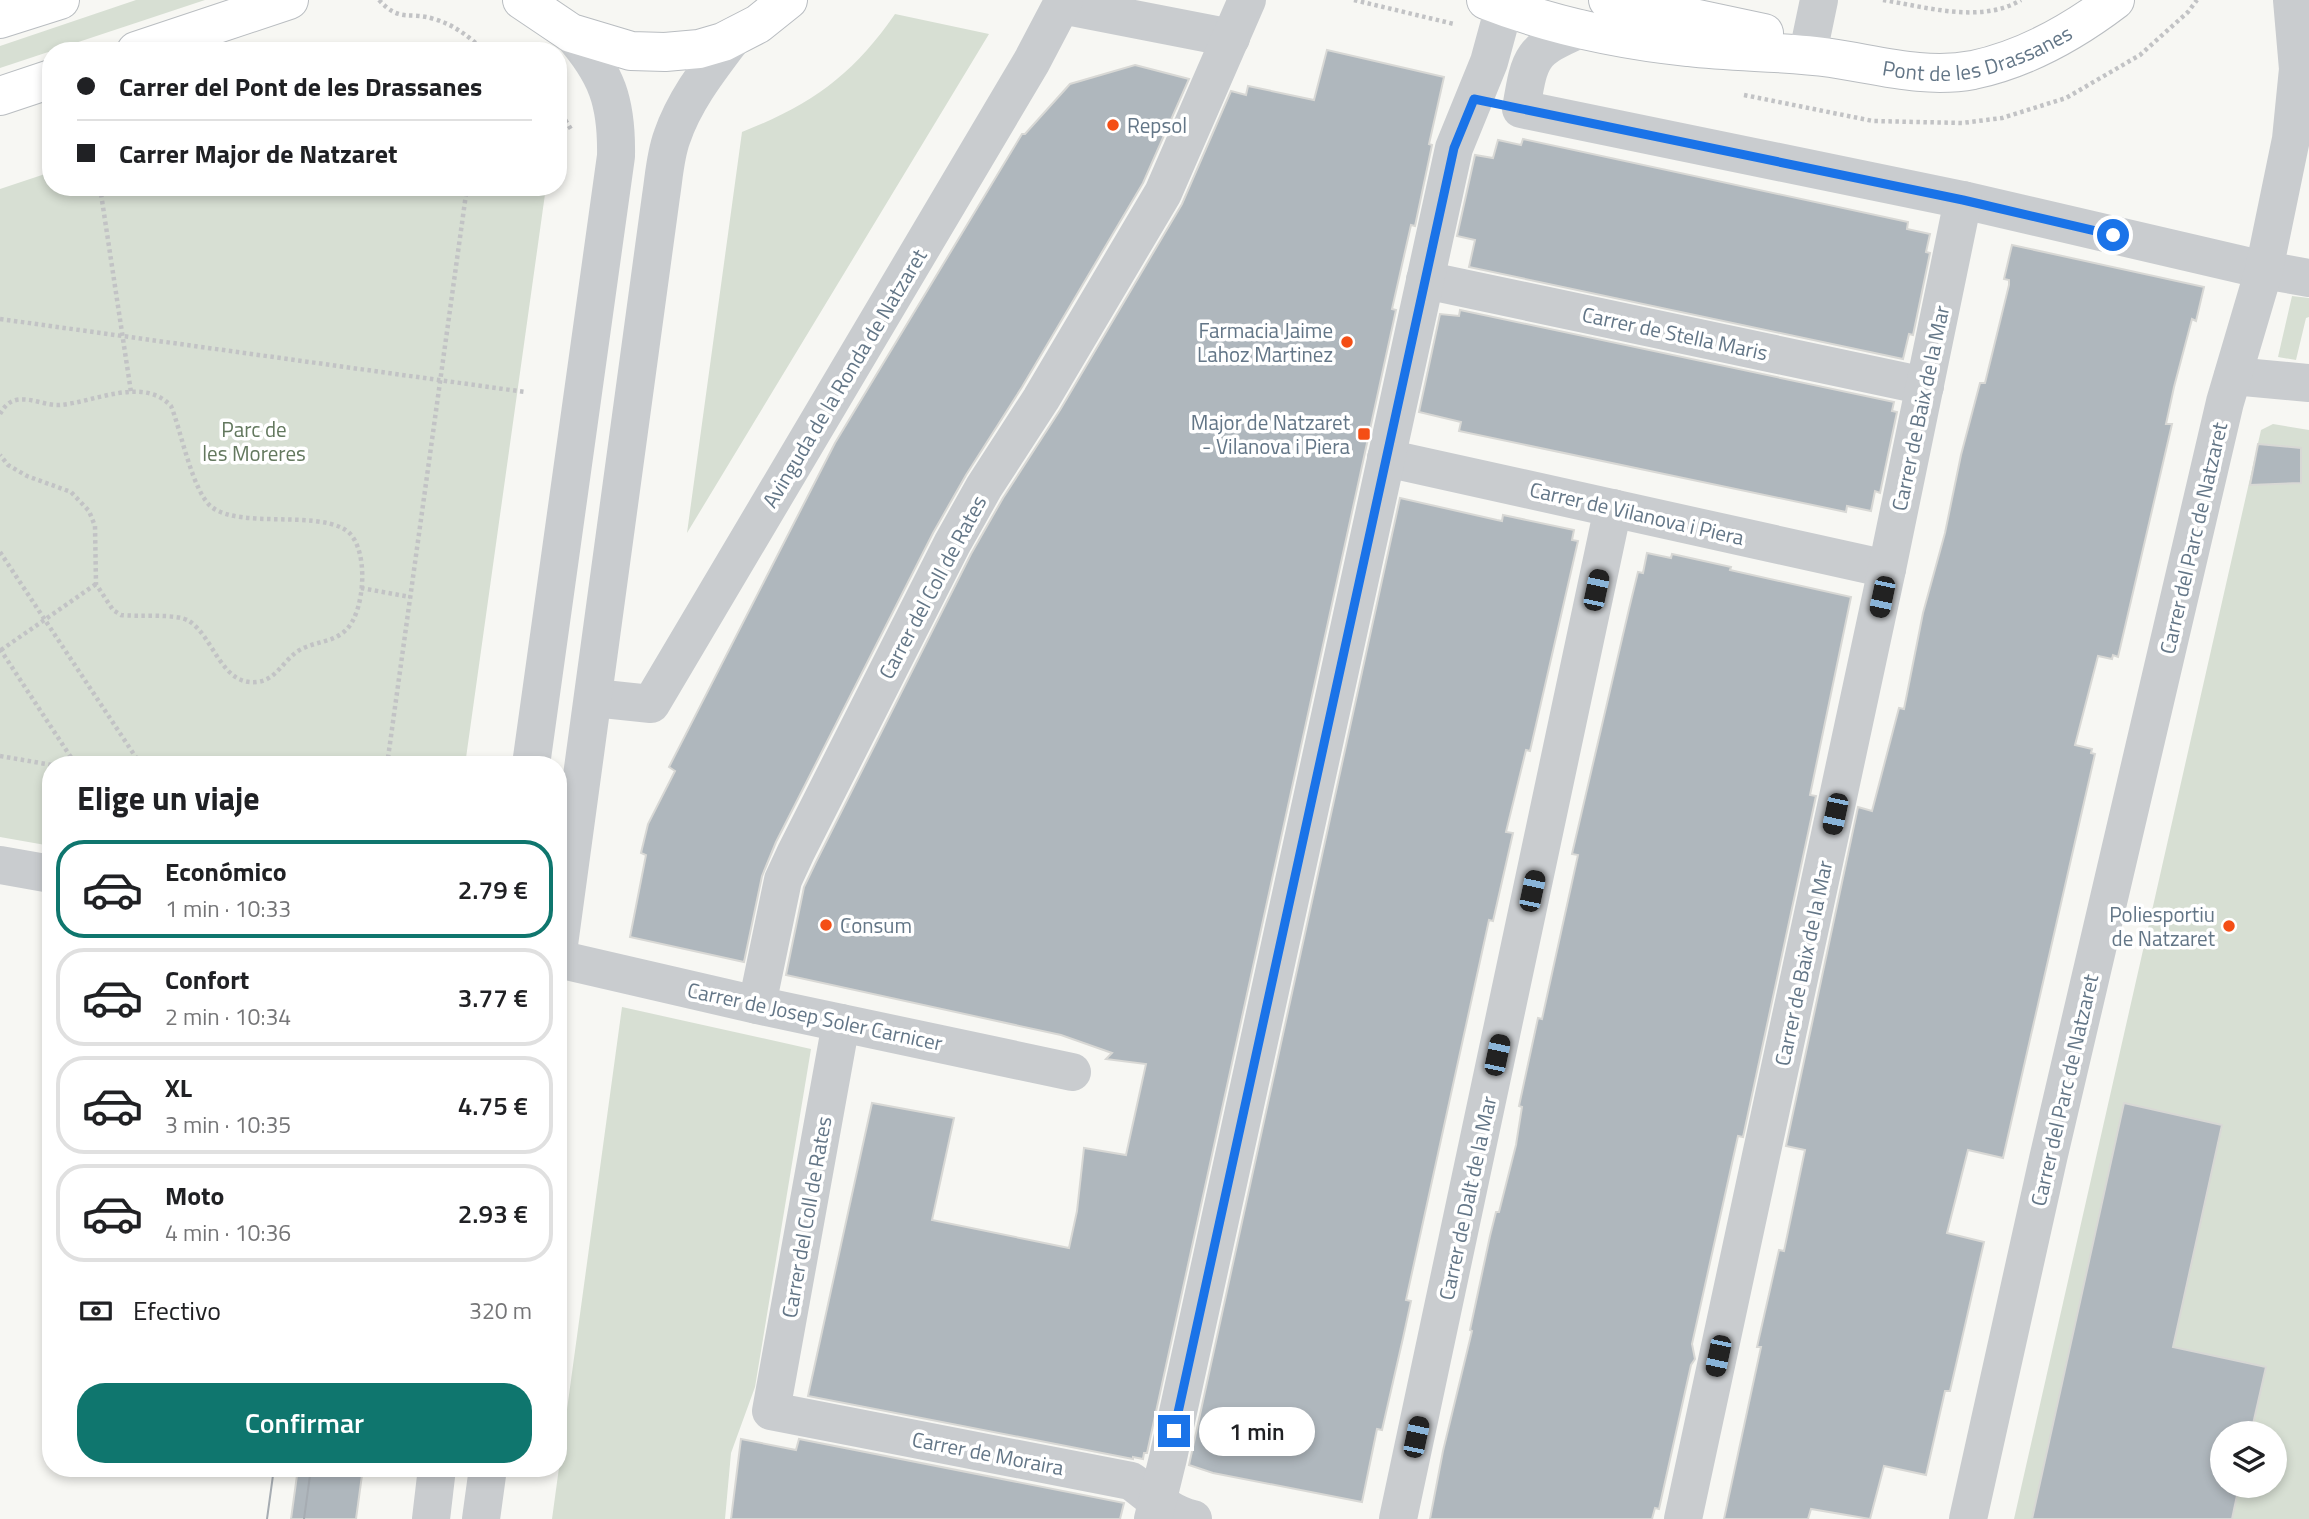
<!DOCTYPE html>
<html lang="es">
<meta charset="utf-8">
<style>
body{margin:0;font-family:"Titillium Web",sans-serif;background:#f6f6f6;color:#202124;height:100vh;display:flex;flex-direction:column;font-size:26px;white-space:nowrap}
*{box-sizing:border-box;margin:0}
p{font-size:23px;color:#757577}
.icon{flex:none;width:38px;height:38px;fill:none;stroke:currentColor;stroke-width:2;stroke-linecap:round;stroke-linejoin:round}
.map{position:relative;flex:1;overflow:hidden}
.panel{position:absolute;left:42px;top:756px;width:525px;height:721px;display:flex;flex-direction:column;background:#fff;border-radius:28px;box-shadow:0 4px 10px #0003}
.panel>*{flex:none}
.hud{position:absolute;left:42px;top:42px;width:525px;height:154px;border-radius:28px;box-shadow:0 4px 10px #0003;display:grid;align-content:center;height:154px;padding:0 35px;background:#fff}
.controls{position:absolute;left:2210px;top:1421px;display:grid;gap:14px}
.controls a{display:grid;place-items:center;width:77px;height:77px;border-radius:50%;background:#fff;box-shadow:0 4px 10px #0003;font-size:35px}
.end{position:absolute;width:32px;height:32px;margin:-16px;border:9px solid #1a73e8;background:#fff;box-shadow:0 0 0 4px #fff}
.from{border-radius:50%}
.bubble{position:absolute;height:49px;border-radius:24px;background:#fff;box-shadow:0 4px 10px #0003;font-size:23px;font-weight:600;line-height:49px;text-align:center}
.car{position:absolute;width:21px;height:42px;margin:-21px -10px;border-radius:9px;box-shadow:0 0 5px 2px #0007;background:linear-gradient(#222 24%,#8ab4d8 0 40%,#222 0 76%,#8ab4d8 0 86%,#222 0)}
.hud b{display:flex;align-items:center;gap:24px;height:66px;font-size:26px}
.hud b+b{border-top:2px solid #e0e0e0}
.hud i{width:18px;height:18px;background:#202124}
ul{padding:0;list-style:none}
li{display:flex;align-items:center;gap:21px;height:98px;margin:0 14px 10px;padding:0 21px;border:4px solid #e0e0e0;border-radius:28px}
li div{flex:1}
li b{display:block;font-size:26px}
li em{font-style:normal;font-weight:600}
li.selected{border-color:#0f766e}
li>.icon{width:63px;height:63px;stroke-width:1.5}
h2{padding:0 35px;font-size:32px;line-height:84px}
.pay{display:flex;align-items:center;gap:18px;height:77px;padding:0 35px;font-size:26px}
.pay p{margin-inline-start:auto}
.cta{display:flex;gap:14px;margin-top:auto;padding:14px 35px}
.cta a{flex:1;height:80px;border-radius:28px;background:#0f766e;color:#fff;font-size:28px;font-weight:600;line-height:80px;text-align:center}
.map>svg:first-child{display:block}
.green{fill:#d7dfd3;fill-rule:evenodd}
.building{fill:#afb7bd;stroke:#d8d8d5;stroke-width:2}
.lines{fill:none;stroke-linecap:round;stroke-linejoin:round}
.major-casing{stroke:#b9bdc1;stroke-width:40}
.path{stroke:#c2c3c5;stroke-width:4.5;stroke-dasharray:3.5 3.5;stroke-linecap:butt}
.minor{stroke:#c9cccf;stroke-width:38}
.major{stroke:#fff;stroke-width:38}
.tram{stroke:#a6acb2;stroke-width:2}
.route{stroke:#1a73e8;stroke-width:9}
.poi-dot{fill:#f44e15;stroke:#fff;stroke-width:2.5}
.labels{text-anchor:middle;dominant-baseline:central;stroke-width:7;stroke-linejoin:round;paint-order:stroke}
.street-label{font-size:21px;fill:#637687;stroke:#fff}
.poi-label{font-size:21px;fill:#637687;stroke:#fff;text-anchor:end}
.park-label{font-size:21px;fill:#63785e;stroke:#fff}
</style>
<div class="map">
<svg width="2309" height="1519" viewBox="0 0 2309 1519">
<rect width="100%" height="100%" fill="#f7f7f3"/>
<g class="green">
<polygon points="136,0 205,0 0,68 0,46"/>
<path d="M 895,14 L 989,34 L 687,533 L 742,132 C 811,105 853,75 895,14 Z"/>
<polygon points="51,172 51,187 546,187 465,765 51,765 51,846 0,837 0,189"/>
<polygon points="2292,296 2309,298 2309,317 2306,318 2296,360 2278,357"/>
<path d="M 2273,424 L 2309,430 L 2309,1519 L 2014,1519 L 2261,430 ZM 2222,1433 L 2275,1433 L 2275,1486 L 2222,1486 Z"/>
<polygon points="622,1007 811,1049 755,1387 731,1453 725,1519 552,1519"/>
</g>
<g class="building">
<polygon points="1327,50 1444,77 1429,144 1432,145 1415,226 1411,225 1392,309 1396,310 1147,1453 1144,1453 1143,1459 1133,1457 1133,1459 808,1396 872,1103 954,1118 932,1220 1069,1248 1077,1211 1084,1148 1126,1155 1146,1064 1106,1059 1112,1053 1061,1035 786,975 804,887 816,862 971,554 1003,498 1060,410 1182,204 1231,91 1246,95 1248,86 1314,100"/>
<polygon points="1135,65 1189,79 1143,183 1022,387 966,475 933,533 776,842 762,876 744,962 630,937 646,855 641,853 648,824 675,771 669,767 835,443 1022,134 1025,134 1070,84"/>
<polygon points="1523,139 1908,222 1907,229 1930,234 1926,252 1930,253 1913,335 1909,334 1903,359 1469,267 1475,240 1457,236 1475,155 1493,158 1498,140 1521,145"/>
<polygon points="2012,245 2204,287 2196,321 2192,319 2174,387 2166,424 2172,424 2118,657 2113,655 2112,659 2098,656 2075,745 2092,749 2091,753 2095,754 2003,1158 1968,1150 1947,1233 1984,1242 1950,1391 1945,1391 1926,1475 1884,1466 1870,1519 1811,1509 1808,1519 1724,1519 1761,1347 1757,1347 1779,1250 1784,1251 1805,1150 1786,1146 1858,807 1872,811 1899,708 1904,709 1923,613 1945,533 1961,455 1980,383 1985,383 2009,285 2009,280 2004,279"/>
<polygon points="1460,310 1894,402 1892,411 1897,412 1880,493 1875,491 1871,511 1847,506 1846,512 1459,431 1461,422 1419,412 1440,314 1459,316"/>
<polygon points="2258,444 2301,448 2301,483 2250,485"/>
<polygon points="1400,498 1497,520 1502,521 1503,515 1574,530 1572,540 1578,541 1530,751 1526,750 1506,832 1513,833 1493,921 1489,920 1406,1300 1411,1301 1403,1338 1382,1430 1377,1429 1362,1502 1213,1473 1189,1465"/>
<polygon points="1647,553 1671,558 1672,554 1731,567 1730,570 1851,597 1810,795 1816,796 1743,1137 1738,1136 1692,1344 1695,1359 1691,1365 1659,1509 1655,1508 1652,1519 1430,1519 1443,1451 1472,1331 1470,1330 1490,1236 1496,1212 1499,1212 1516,1145 1522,1107 1519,1106 1538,1018 1542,1019 1578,855 1572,854 1629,609 1638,572 1643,573"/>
<polygon points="2124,1103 2222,1125 2173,1347 2266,1367 2251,1433 2222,1433 2222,1486 2239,1486 2232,1519 2032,1519"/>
<polygon points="741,1439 796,1450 799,1439 1124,1503 1120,1519 731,1519"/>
<polygon points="298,1468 363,1468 356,1519 291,1519"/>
</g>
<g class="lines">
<defs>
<g id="major">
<polyline points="522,0 571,33 631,51 665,52 699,49 723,42 758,24 788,0"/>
<path id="s1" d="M 1486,0 C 1550,25 1620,40 1688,47 C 1735,53 1784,51 1831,58 C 1878,65 1925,79 1973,70 C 2025,59 2073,32 2115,0"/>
<polyline points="1608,0 1764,33"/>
<polyline points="0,19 60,0"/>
<polyline points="136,51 289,0"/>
<polyline points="0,96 51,79"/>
</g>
</defs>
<use href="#major" class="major-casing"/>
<g class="path">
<path d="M 379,0 C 400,23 409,11 434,19 C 455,25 469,37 485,51"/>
<polyline points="1354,0 1454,24"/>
<path d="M 1883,0 C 1926,7 1981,24 2021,0"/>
<polyline points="1744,95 1873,121 1962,123 2002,118 2066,98 2140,55 2188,12 2197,0"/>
<polyline points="558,108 572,131"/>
<polyline points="100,187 131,392"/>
<polyline points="0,319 525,392"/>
<path d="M 0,414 C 4,407 8,402 16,400 C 31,397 46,406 60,405 C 95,402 143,376 171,406 C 181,430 193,495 213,508 C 243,528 311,511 344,529 C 370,543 366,611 346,630 C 333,643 314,641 298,651 C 283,661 276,680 257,682 C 221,686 214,637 189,621 C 176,613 137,617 121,615 L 113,610 L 96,584 L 95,526 L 89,511 L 71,492 L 27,476 L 8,465 L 0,455"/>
<polyline points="0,552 141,765"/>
<polyline points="361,588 410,597"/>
<polyline points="0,649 76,765"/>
<polyline points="1,650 96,584"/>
<polyline points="0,756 52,765"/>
<polyline points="387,765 467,187"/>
</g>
<g class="minor">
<polyline points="1062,5 1231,38"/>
<path d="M 1580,29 C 1530,51 1530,56 1521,109 L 1963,200 L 2264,270 L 2309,278"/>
<polyline points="1809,48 1819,0"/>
<polyline points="1425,280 1925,386"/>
<polyline points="2233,376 2309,383"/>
<polyline points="1386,458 1887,569"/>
<polyline points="594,698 651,704 1032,61 1064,0"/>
<path d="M 531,765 L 616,156 C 617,102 607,74 571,33"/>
<polyline points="0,865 51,874"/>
<path d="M 558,952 L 661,196 C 664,177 665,156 672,137 C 685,99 710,68 734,36"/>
<polyline points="558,959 757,1005 1072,1072"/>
<polyline points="757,1005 783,880 796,852 952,544 984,487 1041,399 1163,193 1247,0"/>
<path d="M 841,1023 L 771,1411 L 1131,1481 C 1150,1495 1169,1514 1193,1519"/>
<polyline points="431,1519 437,1468"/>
<polyline points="481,1519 488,1468"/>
<polyline points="1153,1519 1168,1458 1454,148 1489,62 1504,7"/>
<polyline points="1398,1519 1613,508"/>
<polyline points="1683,1519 1887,569 1963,200"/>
<polyline points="1968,1519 2048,1159 2225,402 2264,270 2291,139 2298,69 2292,0"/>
</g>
<use href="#major" class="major"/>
<g class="tram">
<polyline points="267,1519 274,1468"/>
<polyline points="304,1519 311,1468"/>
</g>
</g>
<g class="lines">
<polyline class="route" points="1174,1431 1454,148 1474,99 1963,200 2113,235"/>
</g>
<g class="poi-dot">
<circle cx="1113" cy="125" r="7"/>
<circle cx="1347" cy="342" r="7"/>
<rect x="1357" y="427" width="14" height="14" rx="3.5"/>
<circle cx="826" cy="925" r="7"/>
<circle cx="2229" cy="926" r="7"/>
</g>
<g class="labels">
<g class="street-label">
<text stroke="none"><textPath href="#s1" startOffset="502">Pont de les Drassanes</textPath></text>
<text transform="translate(1675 333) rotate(12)">Carrer de Stella Maris</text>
<text transform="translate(844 378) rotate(-59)">Avinguda de la Ronda de Natzaret</text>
<text transform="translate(1920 408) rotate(-78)">Carrer de Baix de la Mar</text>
<text transform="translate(1637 513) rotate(13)">Carrer de Vilanova i Piera</text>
<text transform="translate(2193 538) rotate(-77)">Carrer del Parc de Natzaret</text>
<text transform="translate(932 587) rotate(-62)">Carrer del Coll de Rates</text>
<text transform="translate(1803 963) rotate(-78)">Carrer de Baix de la Mar</text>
<text transform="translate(815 1016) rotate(12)">Carrer de Josep Soler Carnicer</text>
<text transform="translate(2064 1090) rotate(-77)">Carrer del Parc de Natzaret</text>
<text transform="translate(1467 1198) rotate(-78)">Carrer de Dalt de la Mar</text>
<text transform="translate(806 1217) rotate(-80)">Carrer del Coll de Rates</text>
<text transform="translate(988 1453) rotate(11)">Carrer de Moraira</text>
</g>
<g class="poi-label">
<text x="1127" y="125" text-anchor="start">Repsol</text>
<text x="1333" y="330">Farmacia Jaime<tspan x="1333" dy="24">Lahoz Martinez</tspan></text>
<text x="1350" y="422">Major de Natzaret<tspan x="1350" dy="24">- Vilanova i Piera</tspan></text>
<text x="2215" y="914">Poliesportiu<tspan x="2215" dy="24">de Natzaret</tspan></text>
<text x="840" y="925" text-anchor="start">Consum</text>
</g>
<g class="park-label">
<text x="254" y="429">Parc de<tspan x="254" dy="24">les Moreres</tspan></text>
</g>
</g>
</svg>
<div class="controls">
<a><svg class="icon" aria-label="layers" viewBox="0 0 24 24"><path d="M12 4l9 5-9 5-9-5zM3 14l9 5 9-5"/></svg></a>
</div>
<i class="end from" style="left:2113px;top:235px"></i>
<i class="end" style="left:1174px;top:1431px"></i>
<div class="bubble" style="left:1199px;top:1407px;width:116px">1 min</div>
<i class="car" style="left:1596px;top:590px;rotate:12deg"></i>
<i class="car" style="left:1882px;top:597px;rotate:192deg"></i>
<i class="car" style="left:1835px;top:814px;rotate:192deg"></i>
<i class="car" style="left:1532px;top:891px;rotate:12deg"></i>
<i class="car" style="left:1497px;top:1055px;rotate:12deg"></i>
<i class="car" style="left:1718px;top:1356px;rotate:192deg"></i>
<i class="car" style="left:1416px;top:1437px;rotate:12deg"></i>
<div class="hud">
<b><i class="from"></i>Carrer del Pont de les Drassanes</b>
<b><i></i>Carrer Major de Natzaret</b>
</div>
<section class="panel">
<h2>Elige un viaje</h2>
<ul>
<li class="selected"><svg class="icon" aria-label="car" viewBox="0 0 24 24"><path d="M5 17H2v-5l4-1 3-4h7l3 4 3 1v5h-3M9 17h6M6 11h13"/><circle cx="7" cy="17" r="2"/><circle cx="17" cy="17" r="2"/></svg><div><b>Económico</b><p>1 min · 10:33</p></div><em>2.79 €</em></li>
<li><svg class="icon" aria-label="car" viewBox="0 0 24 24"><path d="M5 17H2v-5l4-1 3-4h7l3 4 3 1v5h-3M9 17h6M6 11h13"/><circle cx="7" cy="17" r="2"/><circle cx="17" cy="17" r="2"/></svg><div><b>Confort</b><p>2 min · 10:34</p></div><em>3.77 €</em></li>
<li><svg class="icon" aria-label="car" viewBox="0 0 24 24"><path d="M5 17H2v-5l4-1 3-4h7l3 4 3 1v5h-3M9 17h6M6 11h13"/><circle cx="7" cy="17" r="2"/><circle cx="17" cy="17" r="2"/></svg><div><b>XL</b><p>3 min · 10:35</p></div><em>4.75 €</em></li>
<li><svg class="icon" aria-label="car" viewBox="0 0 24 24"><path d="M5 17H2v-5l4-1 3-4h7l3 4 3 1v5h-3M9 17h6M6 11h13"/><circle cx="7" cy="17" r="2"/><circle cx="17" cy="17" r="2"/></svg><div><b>Moto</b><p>4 min · 10:36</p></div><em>2.93 €</em></li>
</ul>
<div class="pay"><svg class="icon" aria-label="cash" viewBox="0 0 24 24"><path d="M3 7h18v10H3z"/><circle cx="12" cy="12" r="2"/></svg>Efectivo<p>320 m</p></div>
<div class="cta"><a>Confirmar</a></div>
</section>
</div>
